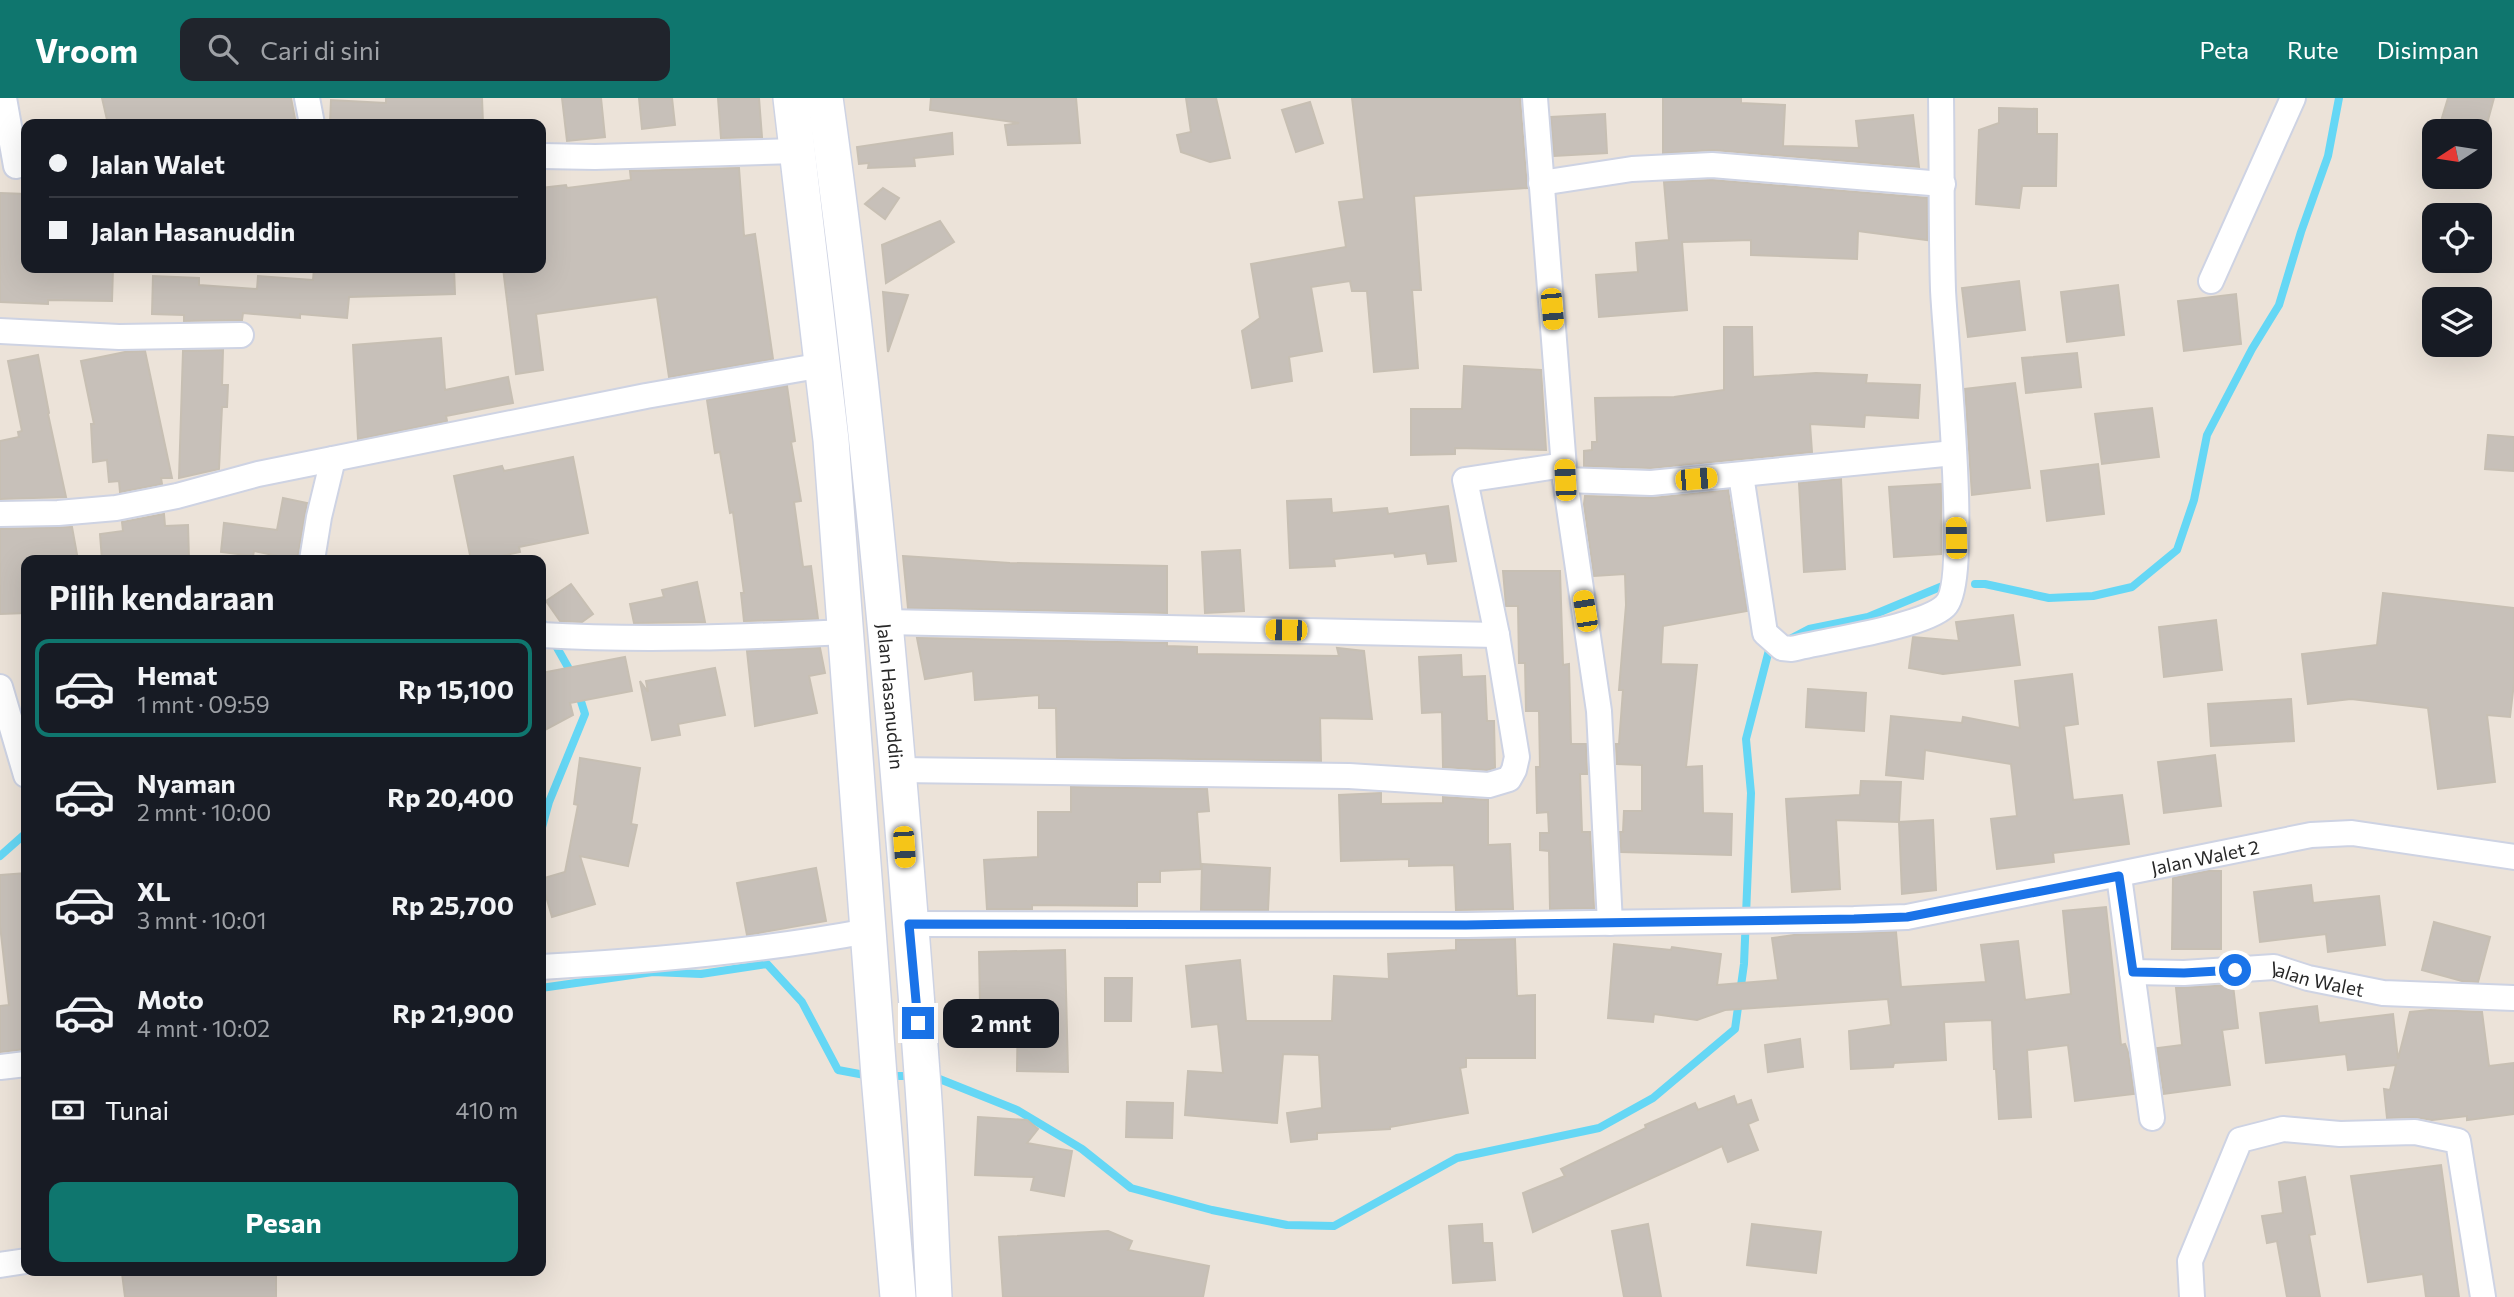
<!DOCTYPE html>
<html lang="id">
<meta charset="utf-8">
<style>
body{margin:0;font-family:Commissioner,sans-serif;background:#20242c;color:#f1f3f6;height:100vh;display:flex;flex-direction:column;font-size:26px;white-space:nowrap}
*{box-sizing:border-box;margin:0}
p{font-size:23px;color:#9ea1a6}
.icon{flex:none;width:38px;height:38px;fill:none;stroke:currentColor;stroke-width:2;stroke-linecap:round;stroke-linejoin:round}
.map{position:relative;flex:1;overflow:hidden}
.sheet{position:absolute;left:21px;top:457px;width:525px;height:721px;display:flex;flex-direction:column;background:#171b24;border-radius:14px;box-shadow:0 7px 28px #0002}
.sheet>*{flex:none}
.top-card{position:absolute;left:21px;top:21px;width:525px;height:154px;border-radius:14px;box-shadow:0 7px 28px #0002;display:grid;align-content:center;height:154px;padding:0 28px;background:#171b24}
.needle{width:46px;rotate:258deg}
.controls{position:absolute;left:2422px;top:21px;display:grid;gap:14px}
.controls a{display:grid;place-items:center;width:70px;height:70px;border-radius:14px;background:#171b24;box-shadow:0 7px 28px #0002;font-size:35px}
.end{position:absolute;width:32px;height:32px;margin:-16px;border:9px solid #1a73e8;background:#fff;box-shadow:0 0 0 4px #fff}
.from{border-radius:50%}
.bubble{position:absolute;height:49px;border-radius:14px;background:#171b24;box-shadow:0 7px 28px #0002;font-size:23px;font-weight:700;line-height:49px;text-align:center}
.car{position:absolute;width:21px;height:42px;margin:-21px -10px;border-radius:9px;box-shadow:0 0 5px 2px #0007;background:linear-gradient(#f5c518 24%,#345 0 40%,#f5c518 0 76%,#345 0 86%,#f5c518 0)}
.top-card b{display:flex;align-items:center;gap:24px;height:66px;font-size:26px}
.top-card b+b{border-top:2px solid #363941}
.top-card i{width:18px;height:18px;background:#f1f3f6}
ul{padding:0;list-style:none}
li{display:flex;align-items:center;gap:21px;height:98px;margin:0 14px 10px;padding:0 14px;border:4px solid transparent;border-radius:14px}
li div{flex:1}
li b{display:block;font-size:26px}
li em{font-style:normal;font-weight:700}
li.active{border-color:#0f766e}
li>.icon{width:63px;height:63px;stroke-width:1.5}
h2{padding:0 28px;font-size:32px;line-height:84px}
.pay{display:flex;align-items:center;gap:18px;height:77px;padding:0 28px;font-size:26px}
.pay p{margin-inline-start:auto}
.cta{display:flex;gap:14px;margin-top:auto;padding:14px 28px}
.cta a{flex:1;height:80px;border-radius:14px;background:#0f766e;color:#fff;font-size:28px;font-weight:700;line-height:80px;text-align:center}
header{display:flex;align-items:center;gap:42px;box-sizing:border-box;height:98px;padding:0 35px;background:#0f766e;color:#fff}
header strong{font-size:33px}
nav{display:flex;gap:38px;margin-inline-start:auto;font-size:24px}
.search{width:490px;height:63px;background:#20242c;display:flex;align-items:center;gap:18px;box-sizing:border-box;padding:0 24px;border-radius:14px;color:#9ea1a6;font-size:26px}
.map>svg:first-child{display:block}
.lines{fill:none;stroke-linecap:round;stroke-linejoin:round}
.stream{stroke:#65d7f5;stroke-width:8}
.building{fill:#c7c0b9;stroke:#c7bfb3;stroke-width:2}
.street-casing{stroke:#ced3e3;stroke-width:28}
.secondary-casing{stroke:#ced3e3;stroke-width:38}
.street{stroke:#fff;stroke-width:24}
.secondary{stroke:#fff;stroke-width:35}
.route{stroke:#1a73e8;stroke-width:9}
.labels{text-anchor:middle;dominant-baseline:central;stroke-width:7;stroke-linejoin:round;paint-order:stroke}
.street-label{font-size:19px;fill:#282828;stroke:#fff}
</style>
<header>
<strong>Vroom</strong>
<div class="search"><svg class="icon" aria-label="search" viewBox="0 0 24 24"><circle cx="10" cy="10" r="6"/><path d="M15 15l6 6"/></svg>Cari di sini</div>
<nav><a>Peta</a><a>Rute</a><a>Disimpan</a></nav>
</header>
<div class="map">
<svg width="2514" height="1199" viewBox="0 0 2514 1199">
<rect width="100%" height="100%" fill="#ece3d9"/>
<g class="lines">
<g class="stream">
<polyline points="1975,486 1985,486 2049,500 2093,498 2132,489 2177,452 2194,402 2207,337 2252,251 2279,207 2301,134 2328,58 2339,0"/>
<polyline points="541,525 543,525 573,578"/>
<polyline points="1790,541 1809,531 1868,519 1945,487"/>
<polyline points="541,733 549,704 585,616 578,594"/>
<polyline points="0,758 26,735"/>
<polyline points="541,890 653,874 701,876 767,866 802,904 838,972 870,978"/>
<polyline points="886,978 915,978"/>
<polyline points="932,978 1017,1012 1082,1051 1131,1090 1212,1112 1287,1127 1334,1128 1457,1060 1599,1030 1653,1000 1735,931 1744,866 1751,695 1746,641 1769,552 1775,549"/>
</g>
</g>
<g class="building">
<polygon points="102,0 291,0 295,21 272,26 108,26"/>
<polygon points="386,0 482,0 483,26 330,26 331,2 386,5"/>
<polygon points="562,0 601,0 605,39 567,43"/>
<polygon points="639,0 672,0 675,27 642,31"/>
<polygon points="718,0 759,0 762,39 721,40"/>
<polygon points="931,0 1076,0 1080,45 1008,47 1005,27 1019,25 930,12"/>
<polygon points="1186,0 1216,0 1230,60 1210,64 1181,54 1177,37 1191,34"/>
<polygon points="1352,0 1520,0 1527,90 1414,98 1421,192 1412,192 1418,270 1374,274 1367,193 1352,193 1350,183 1311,189 1322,253 1289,259 1292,283 1252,290 1242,233 1260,220 1251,166 1346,149 1339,104 1364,101"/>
<polygon points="1663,0 1741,0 1741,5 1785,7 1783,48 1859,50 1856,23 1913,17 1919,69 1713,52 1663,55"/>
<polygon points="2448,0 2494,0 2485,33 2438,33"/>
<polygon points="1310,4 1323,45 1296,54 1282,12"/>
<polygon points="1999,10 2037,11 2037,36 2057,36 2056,88 2022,88 2019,110 1976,106 1979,32 1999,25"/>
<polygon points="1605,16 1607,55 1554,58 1551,19"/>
<polygon points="952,35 953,56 914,60 915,68 868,70 869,65 859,66 857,49"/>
<polygon points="739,70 744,138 755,136 773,261 669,279 657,199 536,216 543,272 516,276 503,170 541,170 541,90 566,87 567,90 631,82 630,73"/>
<polygon points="1712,82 1927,100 1927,142 1858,133 1857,161 1751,157 1751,142 1682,144 1687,212 1599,219 1596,177 1638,174 1636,145 1669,142 1664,84"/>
<polygon points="883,90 899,100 885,121 865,106"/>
<polygon points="0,95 26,96 26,170 113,170 112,203 48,202 48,206 0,204"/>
<polygon points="940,123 954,144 886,185 882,147"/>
<polygon points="314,170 454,170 455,196 349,199 347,220 300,216 300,220 243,215 242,222 184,223 184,217 152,216 153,178 199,180 199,187 257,191 258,178 313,182"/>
<polygon points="2019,183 2025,232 1968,239 1962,190"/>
<polygon points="2118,187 2124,237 2067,244 2061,194"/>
<polygon points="883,194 908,197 888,254"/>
<polygon points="2236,196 2241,246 2184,253 2178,203"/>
<polygon points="1724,229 1752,229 1753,279 1816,275 1867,277 1866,285 1920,287 1918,320 1865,317 1864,329 1810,326 1812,354 1651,370 1584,368 1584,353 1592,352 1592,344 1597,344 1595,300 1674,299 1724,292"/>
<polygon points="441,240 445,292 508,279 513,305 446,318 447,323 358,341 353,247"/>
<polygon points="223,252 222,287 228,287 227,309 222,309 219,371 179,380 183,253"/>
<polygon points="145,253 172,380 161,380 162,386 120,394 119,383 109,384 107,362 93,364 91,326 94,326 81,263 125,254"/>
<polygon points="2077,255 2081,289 2026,295 2022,260"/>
<polygon points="38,257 49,315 48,316 66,399 0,401 0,343 19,339 18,334 22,333 8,263"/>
<polygon points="1464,268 1541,272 1546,352 1455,350 1455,356 1411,357 1411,311 1462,311"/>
<polygon points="2015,285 2030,390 1972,397 1965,291"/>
<polygon points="787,288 795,343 791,344 801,403 794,404 803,469 811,468 818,521 744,523 741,495 744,495 733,414 730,415 720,354 715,355 707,302"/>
<polygon points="2152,310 2159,359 2102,366 2095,316"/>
<polygon points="2488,337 2514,339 2514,373 2485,371"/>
<polygon points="573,359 588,435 519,449 520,454 483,462 471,462 454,378 502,368 504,373"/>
<polygon points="2098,366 2104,416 2047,423 2041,373"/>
<polygon points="1841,381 1845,471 1804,474 1799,385"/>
<polygon points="1941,386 1941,456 1894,459 1889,389"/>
<polygon points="1728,392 1747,513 1663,528 1661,566 1697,567 1686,669 1702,668 1703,715 1732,716 1731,757 1621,754 1620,734 1623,734 1624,713 1642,713 1642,667 1617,666 1616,646 1619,646 1623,592 1619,592 1626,507 1625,476 1594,478 1584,406 1585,398 1652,400"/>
<polygon points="283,400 307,405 297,462 254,453 253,458 221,454 224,425 277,432"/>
<polygon points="1331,401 1332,415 1387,410 1388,416 1448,408 1456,463 1428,466 1426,455 1395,459 1394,455 1334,461 1335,468 1290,470 1287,403"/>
<polygon points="164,416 165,428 188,427 189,462 102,462 100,436 123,433 122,424"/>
<polygon points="72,429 78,462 26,462 26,515 0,516 0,431"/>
<polygon points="1240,452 1244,513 1205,515 1202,454"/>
<polygon points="903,458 1010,465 1167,468 1167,515 908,510"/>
<polygon points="1503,473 1560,473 1563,567 1569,566 1571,646 1586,646 1587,676 1580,676 1582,734 1590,734 1594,810 1550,811 1549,753 1540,752 1540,735 1549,735 1548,714 1537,715 1536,669 1540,669 1539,613 1526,613 1525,565 1519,565 1518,508 1506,508"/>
<polygon points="697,484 705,524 634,525 630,506 664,499 662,492"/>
<polygon points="571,486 593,516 582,524 560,523 546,503"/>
<polygon points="2383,495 2514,510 2514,585 2510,619 2487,617 2495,684 2438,691 2428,610 2351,601 2308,606 2302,556 2377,547"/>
<polygon points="2013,517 2020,567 1943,576 1909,570 1913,539 1959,543 1956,524"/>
<polygon points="2216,522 2222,572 2164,579 2159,529"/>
<polygon points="917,540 1167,545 1167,548 1197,549 1197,556 1339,558 1337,550 1364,553 1372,621 1320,620 1321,663 1057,659 1056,610 1039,610 1039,597 975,602 973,573 925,581"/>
<polygon points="820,550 825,575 809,578 817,615 755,628 747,553"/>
<polygon points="1461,557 1462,579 1485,578 1487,623 1494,623 1495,670 1487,672 1443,669 1442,614 1422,615 1419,559"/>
<polygon points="625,559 632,593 570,605 573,617 541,634 541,575"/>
<polygon points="715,570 725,617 678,626 680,637 652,642 640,583 648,594 646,583"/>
<polygon points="2072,576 2078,626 2064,628 2073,702 2122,697 2129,746 2053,755 2054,764 1997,771 1991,721 2017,718 2011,666 1925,652 1923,681 1886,677 1891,618 1962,625 1963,619 2020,630 2015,583"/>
<polygon points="1808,591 1866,595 1864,633 1806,629"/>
<polygon points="2291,601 2294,643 2211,648 2208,606"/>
<polygon points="2215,657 2221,708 2164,715 2158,664"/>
<polygon points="580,660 640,670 631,726 637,727 628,768 580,758 595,806 552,819 541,781 565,774 578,707 574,706"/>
<polygon points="1861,683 1901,684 1899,724 1836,722 1840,791 1792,794 1786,701 1860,697"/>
<polygon points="1071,689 1207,691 1209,713 1197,714 1201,771 1160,773 1160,784 1137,784 1137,808 1032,807 1032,811 987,811 984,762 1038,759 1038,714 1071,714"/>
<polygon points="1381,695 1381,706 1443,705 1443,699 1488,702 1488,747 1510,746 1513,811 1456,812 1454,767 1409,768 1409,761 1341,763 1339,697"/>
<polygon points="1933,722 1936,792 1902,796 1899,724"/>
<polygon points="1202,766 1270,770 1268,812 1201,812"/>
<polygon points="816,770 826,823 747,837 737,785"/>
<polygon points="2208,773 2221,773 2221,851 2172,851 2173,780"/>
<polygon points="26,775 26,951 0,954 0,908 9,907 0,827 0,777"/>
<polygon points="2311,787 2313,805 2379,798 2385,847 2328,854 2326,836 2260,844 2254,794"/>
<polygon points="2106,809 2121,947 2125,946 2128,954 2134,996 2075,1003 2068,947 2027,952 2031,1019 1999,1021 1996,971 1994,971 1992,922 1944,924 1946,962 1894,965 1893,969 1851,971 1849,933 1891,927 1888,901 1725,912 1697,922 1654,916 1653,924 1608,920 1614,846 1671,852 1672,849 1721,856 1717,887 1778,882 1772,840 1794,837 1896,834 1901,889 1986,884 1981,847 2018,843 2025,902 2071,896 2063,813"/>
<polygon points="2434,824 2490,839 2478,884 2462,883 2422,872"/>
<polygon points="1515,841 1517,898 1535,897 1535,960 1466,960 1466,969 1460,970 1468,1015 1390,1029 1390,1031 1317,1035 1317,1041 1291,1044 1287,1015 1322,1010 1319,957 1283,956 1277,1025 1185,1017 1188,973 1223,975 1218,926 1192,929 1186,868 1240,862 1246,923 1332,923 1334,878 1389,881 1388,856 1456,852 1456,842"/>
<polygon points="1065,852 1068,974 1017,973 1018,907 980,907 979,854"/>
<polygon points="1105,880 1132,880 1131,923 1105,923"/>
<polygon points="2233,887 2238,930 2222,932 2230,987 2164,996 2157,950 2182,947 2176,890"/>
<polygon points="2317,908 2319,925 2393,916 2398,961 2410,914 2430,912 2482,914 2489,968 2514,965 2514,1016 2467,1022 2467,1018 2432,1022 2415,1019 2387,1020 2384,991 2390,992 2396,967 2348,972 2346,956 2266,965 2260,915"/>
<polygon points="1800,941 1803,969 1768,974 1765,947"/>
<polygon points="1734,998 1737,1007 1751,1002 1758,1022 1748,1026 1758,1052 1728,1064 1722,1048 1533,1134 1523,1095 1565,1078 1561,1071 1646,1030 1645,1027 1695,1005 1698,1012"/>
<polygon points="1127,1004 1173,1005 1172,1040 1126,1039"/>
<polygon points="978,1019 1027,1022 1038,1031 1027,1045 1072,1053 1064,1098 1031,1092 1034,1079 975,1077"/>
<polygon points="2441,1067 2459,1199 2426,1199 2423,1176 2368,1184 2351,1078"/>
<polygon points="2305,1079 2315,1136 2309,1137 2320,1199 2287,1199 2277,1143 2267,1145 2262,1118 2283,1115 2279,1084"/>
<polygon points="1482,1126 1483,1145 1492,1145 1495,1182 1453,1185 1449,1128"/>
<polygon points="1648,1126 1661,1199 1624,1199 1612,1133"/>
<polygon points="1752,1126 1821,1134 1816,1175 1747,1167"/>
<polygon points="1108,1133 1132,1143 1128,1152 1209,1168 1203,1199 1003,1199 999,1139"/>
<polygon points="141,1172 276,1172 276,1199 125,1199 122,1175"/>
</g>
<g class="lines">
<defs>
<g id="street">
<polyline points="4,0 16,68"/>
<polyline points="307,0 312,26"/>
<polyline points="1535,0 1565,382 1599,613 1610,825"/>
<polyline points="541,58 595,59 796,53"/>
<polyline points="1541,85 1632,71 1712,67 1943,86"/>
<polyline points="2211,183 2293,0"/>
<polyline points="0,233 119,239 241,237"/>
<path d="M 1741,377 L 1765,535 L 1782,550 L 1792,551 C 1826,542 1923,529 1945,508 C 1971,484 1945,239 1943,192 C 1941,128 1942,64 1941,0"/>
<polyline points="1565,382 1651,385 1954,355"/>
<polyline points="0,416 58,415 116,410 177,398 258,376 646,298 823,267"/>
<polyline points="312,462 319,419 333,361"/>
<polyline points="885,524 1497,537"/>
<path d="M 541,537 C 642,543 745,539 847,534"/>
<polyline points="0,589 26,677"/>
<polyline points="898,672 1349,678 1489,687 1509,681 1514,672 1517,659 1497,537 1465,382 1564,367"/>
<path id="s1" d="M 2119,778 L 2132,874 L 2184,875 L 2274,869 L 2308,880 L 2383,895 L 2514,900"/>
<path id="s2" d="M 909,826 L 1466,827 L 1854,821 L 1907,819 L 2311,737 L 2352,735 L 2514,759"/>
<path d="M 541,869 C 650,863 761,853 868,833"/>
<polyline points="2132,874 2152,1020"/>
<polyline points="0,969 26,966"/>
<polyline points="0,1167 26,1163"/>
<polyline points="2192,1199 2190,1163 2240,1042 2283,1031 2340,1036 2415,1034 2458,1043 2483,1199"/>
</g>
<g id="secondary">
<polyline points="791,0 831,342 879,978 898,1199"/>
<path id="s3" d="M 825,0 C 870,324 898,650 922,975 C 928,1050 930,1125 934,1199"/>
</g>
</defs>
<use href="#street" class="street-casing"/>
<use href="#secondary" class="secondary-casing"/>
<use href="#street" class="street"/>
<use href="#secondary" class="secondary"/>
</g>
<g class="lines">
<polyline class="route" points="918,925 909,826 1466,827 1854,821 1907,819 2119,778 2133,874 2184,875 2235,872"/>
</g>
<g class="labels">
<g class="street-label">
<text stroke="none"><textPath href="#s3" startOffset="602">Jalan Hasanuddin</textPath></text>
<text stroke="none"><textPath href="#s2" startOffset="1302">Jalan Walet 2</textPath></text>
<text stroke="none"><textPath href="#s1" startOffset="284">Jalan Walet</textPath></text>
</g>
</g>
</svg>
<div class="controls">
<a><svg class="needle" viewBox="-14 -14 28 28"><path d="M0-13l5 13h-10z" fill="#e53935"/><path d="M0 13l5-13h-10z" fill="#9ea1a6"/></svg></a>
<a><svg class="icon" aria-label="locate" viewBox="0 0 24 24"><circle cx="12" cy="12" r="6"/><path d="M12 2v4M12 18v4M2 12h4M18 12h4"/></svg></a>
<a><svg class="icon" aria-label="layers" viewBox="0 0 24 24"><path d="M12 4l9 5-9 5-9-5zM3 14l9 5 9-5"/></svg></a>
</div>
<i class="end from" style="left:2235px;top:872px"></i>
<i class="end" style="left:918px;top:925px"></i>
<div class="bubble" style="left:943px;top:901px;width:116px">2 mnt</div>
<i class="car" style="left:1552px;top:211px;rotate:175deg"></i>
<i class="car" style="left:1696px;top:381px;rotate:85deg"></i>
<i class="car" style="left:1565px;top:382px;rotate:357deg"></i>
<i class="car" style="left:1956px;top:440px;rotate:359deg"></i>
<i class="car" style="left:1585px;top:513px;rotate:351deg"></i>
<i class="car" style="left:1286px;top:532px;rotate:271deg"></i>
<i class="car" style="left:904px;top:749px;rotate:176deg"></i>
<div class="top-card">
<b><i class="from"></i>Jalan Walet</b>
<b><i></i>Jalan Hasanuddin</b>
</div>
<section class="sheet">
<h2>Pilih kendaraan</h2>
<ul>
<li class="active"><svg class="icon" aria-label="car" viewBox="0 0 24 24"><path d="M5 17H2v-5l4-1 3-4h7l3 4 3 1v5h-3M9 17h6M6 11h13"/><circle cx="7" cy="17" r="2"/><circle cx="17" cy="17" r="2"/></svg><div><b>Hemat</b><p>1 mnt · 09:59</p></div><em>Rp 15,100</em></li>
<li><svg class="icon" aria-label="car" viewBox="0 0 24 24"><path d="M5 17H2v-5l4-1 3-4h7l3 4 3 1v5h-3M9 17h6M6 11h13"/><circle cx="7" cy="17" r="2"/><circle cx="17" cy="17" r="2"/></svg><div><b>Nyaman</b><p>2 mnt · 10:00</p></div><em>Rp 20,400</em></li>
<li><svg class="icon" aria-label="car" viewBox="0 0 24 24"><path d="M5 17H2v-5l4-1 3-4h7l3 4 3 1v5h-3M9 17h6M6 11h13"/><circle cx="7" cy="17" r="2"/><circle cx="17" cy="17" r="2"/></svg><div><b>XL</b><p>3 mnt · 10:01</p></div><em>Rp 25,700</em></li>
<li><svg class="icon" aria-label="car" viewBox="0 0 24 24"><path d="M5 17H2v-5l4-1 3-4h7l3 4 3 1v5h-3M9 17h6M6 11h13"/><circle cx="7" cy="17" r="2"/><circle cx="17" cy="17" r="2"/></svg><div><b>Moto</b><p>4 mnt · 10:02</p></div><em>Rp 21,900</em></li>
</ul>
<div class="pay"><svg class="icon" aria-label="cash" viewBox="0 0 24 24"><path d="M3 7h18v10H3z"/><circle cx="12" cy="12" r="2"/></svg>Tunai<p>410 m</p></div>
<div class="cta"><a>Pesan</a></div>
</section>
</div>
